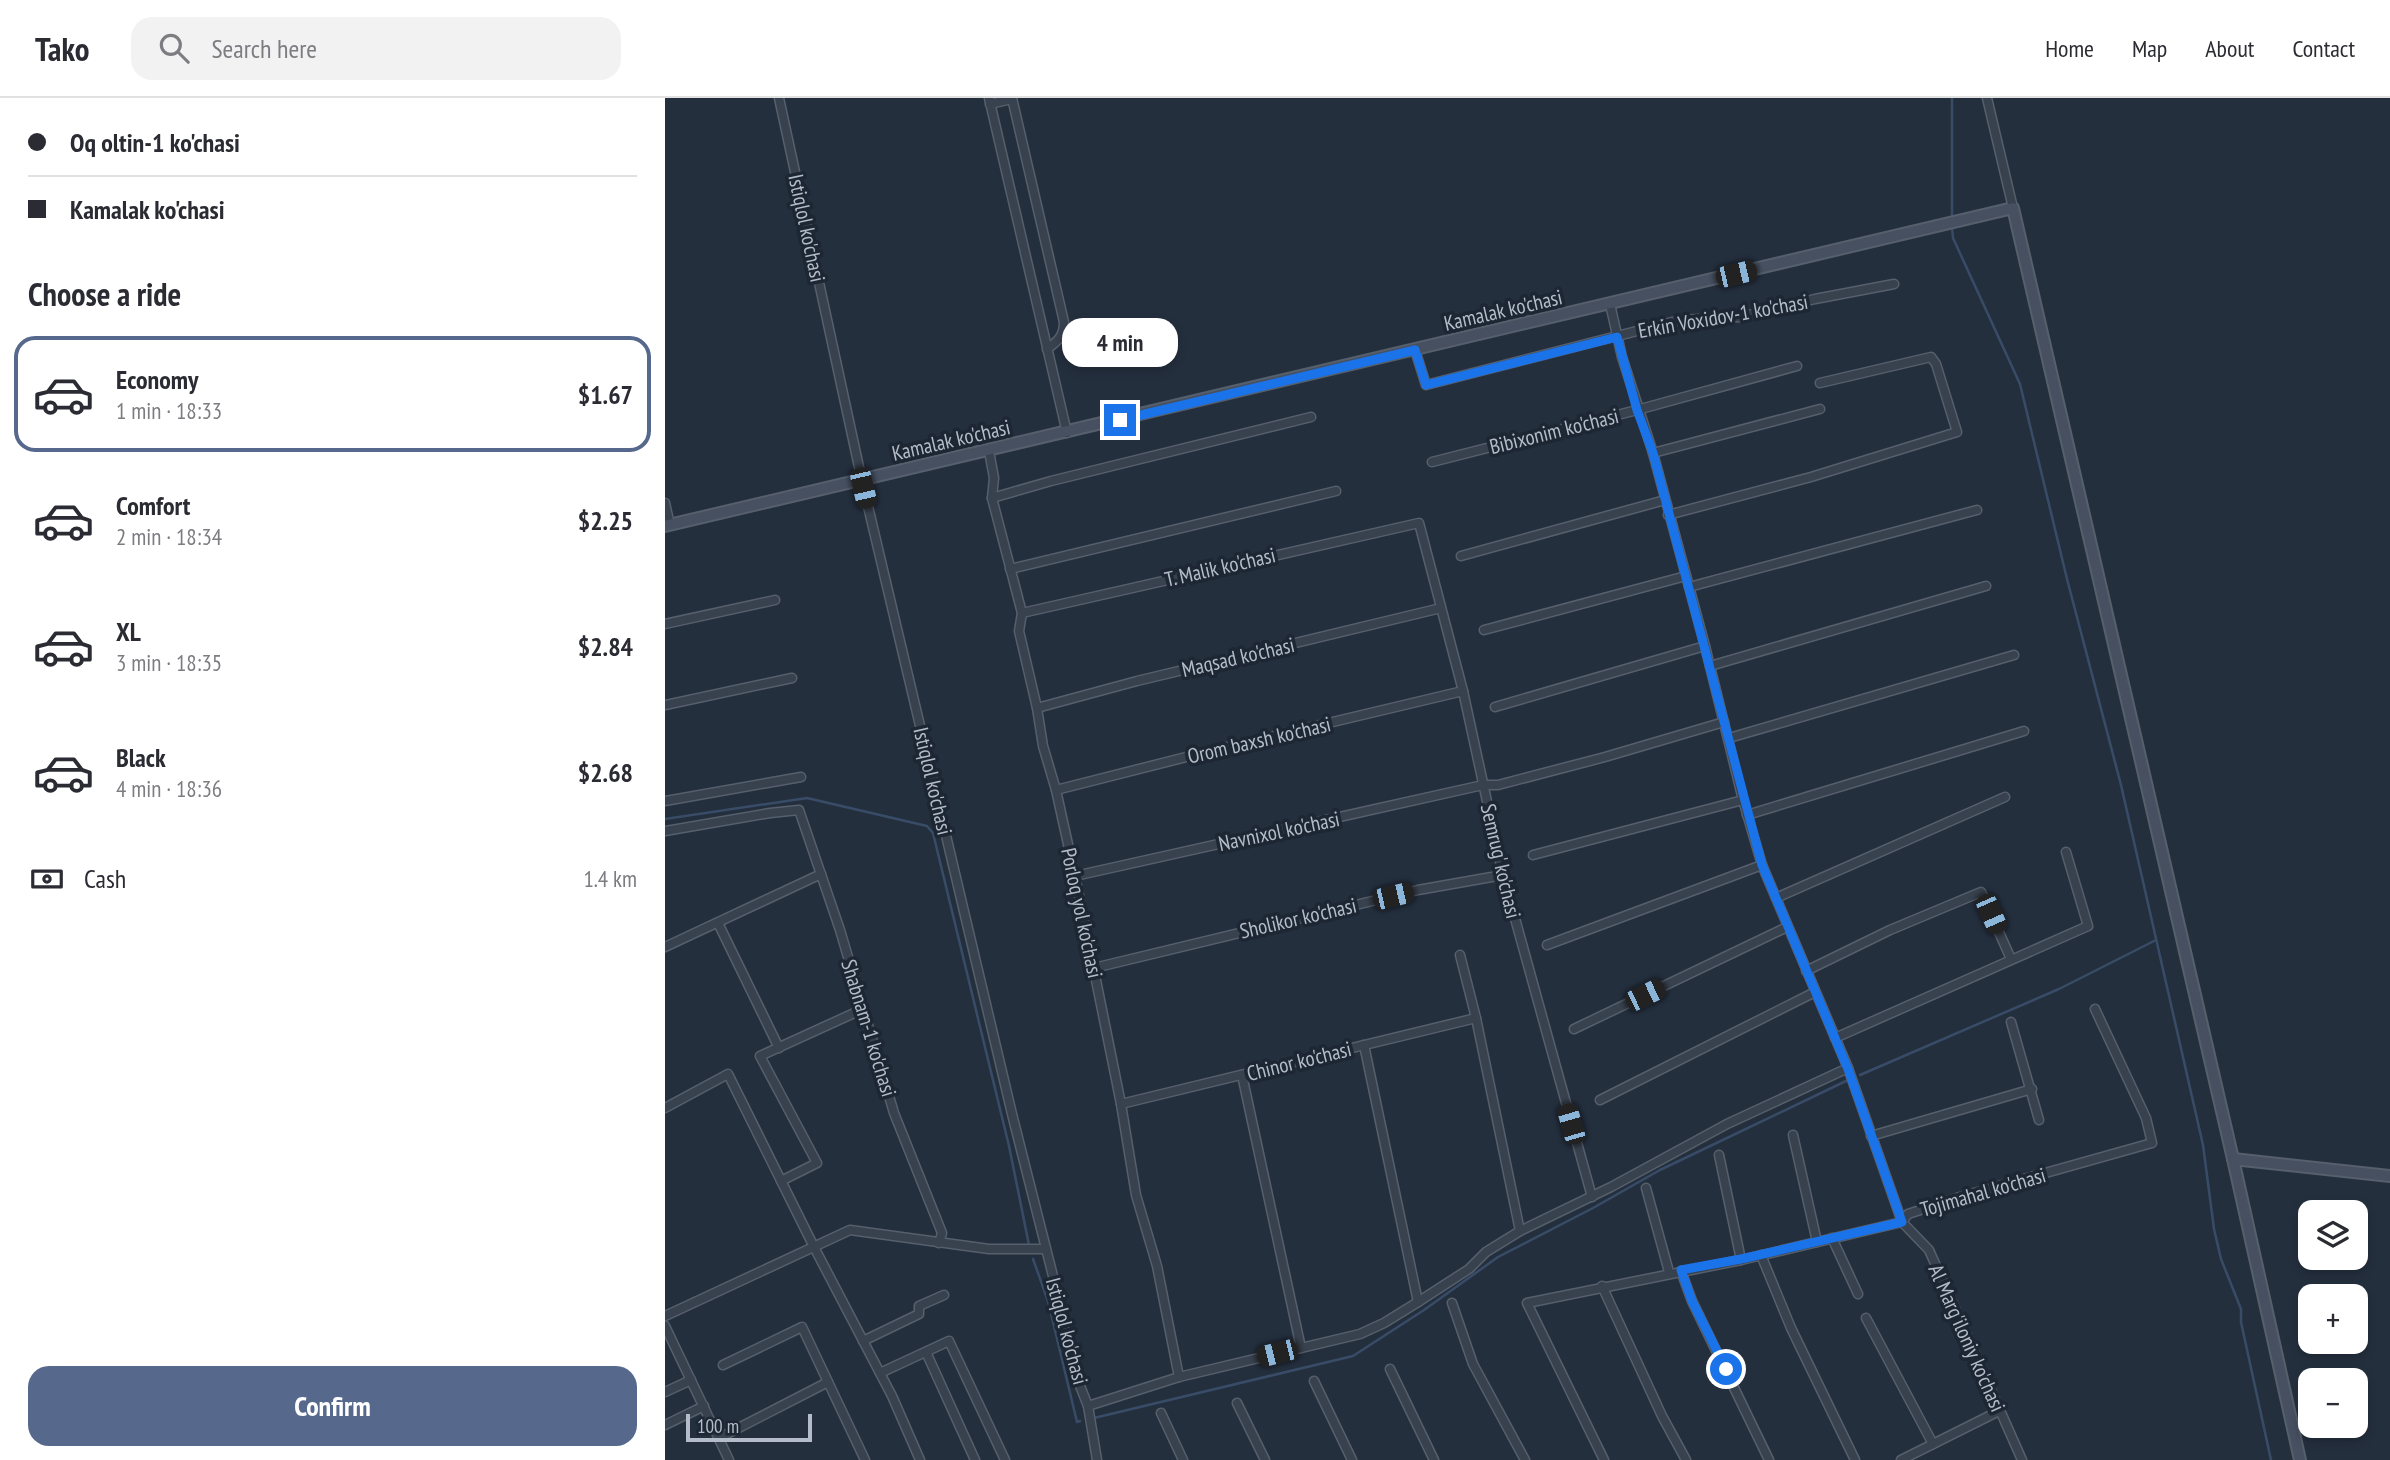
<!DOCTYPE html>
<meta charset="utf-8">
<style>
body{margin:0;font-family:"PT Sans Narrow",sans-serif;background:#f2f2f3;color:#2b2b33;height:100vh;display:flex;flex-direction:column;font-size:26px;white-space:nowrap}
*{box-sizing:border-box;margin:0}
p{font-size:23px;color:#7c7c81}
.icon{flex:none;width:38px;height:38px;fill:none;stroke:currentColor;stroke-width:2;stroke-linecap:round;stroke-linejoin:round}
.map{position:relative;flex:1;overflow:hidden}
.details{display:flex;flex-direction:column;background:#fff;width:665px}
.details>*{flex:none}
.top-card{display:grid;align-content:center;height:154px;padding:0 28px;background:#fff}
.controls{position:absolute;left:1633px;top:1102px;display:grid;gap:14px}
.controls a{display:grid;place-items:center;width:70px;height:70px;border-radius:14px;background:#fff;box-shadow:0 4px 10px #0003;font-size:35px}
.scale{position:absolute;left:21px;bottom:18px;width:126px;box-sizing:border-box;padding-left:7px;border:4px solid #b4bcc9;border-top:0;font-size:19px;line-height:24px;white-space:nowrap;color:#b4bcc9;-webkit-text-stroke:5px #1d2633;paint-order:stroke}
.end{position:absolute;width:32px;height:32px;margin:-16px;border:9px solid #1a73e8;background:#fff;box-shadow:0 0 0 4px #fff}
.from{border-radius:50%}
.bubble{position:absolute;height:49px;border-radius:21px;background:#fff;box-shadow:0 4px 10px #0003;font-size:23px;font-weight:800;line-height:49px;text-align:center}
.car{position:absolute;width:21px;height:42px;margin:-21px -10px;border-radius:9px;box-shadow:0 0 5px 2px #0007;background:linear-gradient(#222 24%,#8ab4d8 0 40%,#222 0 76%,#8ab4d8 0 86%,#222 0)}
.top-card b{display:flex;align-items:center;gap:24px;height:66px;font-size:26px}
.top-card b+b{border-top:2px solid #e1e1e2}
.top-card i{width:18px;height:18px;background:#2b2b33}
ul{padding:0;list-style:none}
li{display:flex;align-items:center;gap:21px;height:116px;margin:0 14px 10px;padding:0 14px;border:4px solid transparent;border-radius:21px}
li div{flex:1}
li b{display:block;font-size:26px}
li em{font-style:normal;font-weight:800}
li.on{border-color:#56698c}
li>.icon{width:63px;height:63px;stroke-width:1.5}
h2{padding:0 28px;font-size:32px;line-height:84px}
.pay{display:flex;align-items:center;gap:18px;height:77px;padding:0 28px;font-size:26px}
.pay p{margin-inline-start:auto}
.primary-button{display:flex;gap:14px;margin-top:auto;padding:14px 28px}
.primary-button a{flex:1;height:80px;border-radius:21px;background:#56698c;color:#fff;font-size:28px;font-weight:800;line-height:80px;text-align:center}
header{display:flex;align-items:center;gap:42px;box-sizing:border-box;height:98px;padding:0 35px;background:#fff;border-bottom:2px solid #e1e1e2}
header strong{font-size:33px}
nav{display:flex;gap:38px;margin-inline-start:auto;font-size:24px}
.search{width:490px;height:63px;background:#f2f2f3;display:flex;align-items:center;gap:18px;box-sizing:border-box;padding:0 24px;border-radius:21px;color:#7c7c81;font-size:26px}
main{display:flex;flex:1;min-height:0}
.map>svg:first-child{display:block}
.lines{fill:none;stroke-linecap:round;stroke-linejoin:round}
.stream{stroke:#394c67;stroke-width:2.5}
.street-casing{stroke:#565f6c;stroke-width:11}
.secondary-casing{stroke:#565f6c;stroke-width:14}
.street{stroke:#38414e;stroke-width:8}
.secondary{stroke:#465061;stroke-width:10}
.route{stroke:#1a73e8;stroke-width:9}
.labels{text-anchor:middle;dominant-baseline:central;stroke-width:7;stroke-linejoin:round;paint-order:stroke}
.street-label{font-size:21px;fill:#b4bcc9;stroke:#1d2633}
</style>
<header>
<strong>Tako</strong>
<div class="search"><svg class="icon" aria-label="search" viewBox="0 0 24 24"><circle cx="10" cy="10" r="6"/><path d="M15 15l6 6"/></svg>Search here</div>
<nav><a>Home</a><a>Map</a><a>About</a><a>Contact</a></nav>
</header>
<main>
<section class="details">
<div class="top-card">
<b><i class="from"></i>Oq oltin-1 ko'chasi</b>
<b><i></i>Kamalak ko'chasi</b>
</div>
<h2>Choose a ride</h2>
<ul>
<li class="on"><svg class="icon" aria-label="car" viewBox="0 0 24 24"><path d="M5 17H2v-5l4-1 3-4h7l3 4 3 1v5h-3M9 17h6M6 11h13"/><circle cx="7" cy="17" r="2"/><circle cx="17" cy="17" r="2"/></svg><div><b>Economy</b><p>1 min · 18:33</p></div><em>$1.67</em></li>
<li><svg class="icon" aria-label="car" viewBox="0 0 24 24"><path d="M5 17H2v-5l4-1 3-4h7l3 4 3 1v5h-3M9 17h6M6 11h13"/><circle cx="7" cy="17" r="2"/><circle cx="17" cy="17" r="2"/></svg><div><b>Comfort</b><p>2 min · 18:34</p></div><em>$2.25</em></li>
<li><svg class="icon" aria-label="car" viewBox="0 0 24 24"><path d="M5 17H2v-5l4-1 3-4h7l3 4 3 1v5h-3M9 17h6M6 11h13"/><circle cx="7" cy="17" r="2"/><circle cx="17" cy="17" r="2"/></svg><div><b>XL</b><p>3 min · 18:35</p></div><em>$2.84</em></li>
<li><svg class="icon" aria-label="car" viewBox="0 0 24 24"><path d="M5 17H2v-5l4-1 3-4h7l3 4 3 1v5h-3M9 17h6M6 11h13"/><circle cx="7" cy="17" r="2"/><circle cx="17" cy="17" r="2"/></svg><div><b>Black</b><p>4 min · 18:36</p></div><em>$2.68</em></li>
</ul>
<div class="pay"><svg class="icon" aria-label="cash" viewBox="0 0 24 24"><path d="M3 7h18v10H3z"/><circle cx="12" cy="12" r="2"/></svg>Cash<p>1.4 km</p></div>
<div class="primary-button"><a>Confirm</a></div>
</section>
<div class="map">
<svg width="1725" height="1362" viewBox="0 0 1725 1362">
<rect width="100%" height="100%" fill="#242f3e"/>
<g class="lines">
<g class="stream">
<polyline points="1287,123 1287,0"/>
<polyline points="1287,129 1288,140 1355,286 1402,481 1456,687 1538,1047 1549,1131 1556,1161 1576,1211 1576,1224 1606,1362"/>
<polyline points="0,721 142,700 262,728 268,735 344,1048 364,1147"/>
<polyline points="1195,977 1394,891 1491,842"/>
<polyline points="368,1161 383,1203 412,1324 415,1323"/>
<polyline points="429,1320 688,1258 759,1212 833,1159 928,1110 995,1072 1181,983"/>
</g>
<defs>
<g id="street">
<polyline points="114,0 197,383 347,1016 390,1186 406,1265 423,1308 432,1362"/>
<polyline points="324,0 402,335"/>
<path d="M 347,0 L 399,224 C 399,238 393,243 382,251"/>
<polyline points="1322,0 1348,110"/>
<polyline points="325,6 347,1"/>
<polyline points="945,206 957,259 988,355 1040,548 1078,702 1097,767 1183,970 1237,1124 1264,1152 1357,1362"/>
<polyline points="750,252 761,287 1015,222 1075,219 1150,201 1229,186"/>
<polyline points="324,353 329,380 327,400 357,515 354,533 372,610 378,648 391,692 410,778 456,1006 471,1097 492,1168 514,1279"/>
<polyline points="988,355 1155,311"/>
<polyline points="767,364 972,312 1132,268"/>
<polyline points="327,400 386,383 646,319"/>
<polyline points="0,405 5,427"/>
<polyline points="1003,417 1146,379 1292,334 1271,266 1266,259 1155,285"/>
<polyline points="796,458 1000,402"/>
<polyline points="345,471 671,393"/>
<polyline points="1024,489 1312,412"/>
<polyline points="357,515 754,425 798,593 838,777 927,1099"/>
<polyline points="0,526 110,502"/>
<polyline points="819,532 1021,478"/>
<polyline points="1045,568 1321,488"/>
<polyline points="0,607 127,580"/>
<polyline points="830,609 1040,548"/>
<polyline points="372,610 472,583 776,510"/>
<polyline points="1064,640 1349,557"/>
<polyline points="391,692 541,654 798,593"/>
<polyline points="0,703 136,679"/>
<polyline points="1082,717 1359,633"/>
<polyline points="0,733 105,715 134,712 175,832 229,1015 277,1135 274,1145"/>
<polyline points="868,757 1078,702"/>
<polyline points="410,778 818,687 833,687 940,659 1059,624"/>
<polyline points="1111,800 1340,699"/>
<polyline points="53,825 114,950"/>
<polyline points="882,847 1097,767"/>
<polyline points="0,849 156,776"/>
<polyline points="795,857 811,920 855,1133"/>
<polyline points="429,870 753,792 838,777"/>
<polyline points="1141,873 1225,832 1316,794 1346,861"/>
<polyline points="1346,924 1374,1022"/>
<polyline points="909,931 1122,829"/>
<polyline points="1170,940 1423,828 1401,754"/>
<polyline points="699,947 753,1204"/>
<polyline points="577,977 636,1250"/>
<polyline points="935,1002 1150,894"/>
<polyline points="456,1006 811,920"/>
<polyline points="0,1010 63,976 149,1149 227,1298 255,1362"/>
<polyline points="1128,1037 1152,1144"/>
<polyline points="1206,1038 1367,991"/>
<polyline points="1054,1057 1076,1162"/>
<polyline points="116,1083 152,1065 95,958 198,911"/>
<polyline points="981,1090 1004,1174"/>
<polyline points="1167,1140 1193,1196"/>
<polyline points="1096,1157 1126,1230 1190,1362"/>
<polyline points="1016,1173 1027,1203 1104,1362"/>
<polyline points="937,1188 997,1318 1021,1362"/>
<polyline points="787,1205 808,1266 860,1362"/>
<polyline points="0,1218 185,1132 324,1151 381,1151"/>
<polyline points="1201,1220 1268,1346"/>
<polyline points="0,1228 64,1362"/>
<polyline points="198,1243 254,1216 254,1208 279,1197"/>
<polyline points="261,1254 310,1362"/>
<polyline points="58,1267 137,1229 200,1362"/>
<polyline points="725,1271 769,1362"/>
<polyline points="215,1275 284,1243 340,1362"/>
<polyline points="649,1283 687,1362"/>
<polyline points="0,1294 26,1282"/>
<polyline points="572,1305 600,1362"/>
<polyline points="423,1308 514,1279 695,1236 719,1225 753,1204 804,1171 821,1154 855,1133 946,1089 1062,1026 1183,970"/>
<polyline points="496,1315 518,1362"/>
<polyline points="0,1327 39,1308"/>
<polyline points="54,1340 163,1284"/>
<polyline points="939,1362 862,1205 1076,1162 1237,1124 1243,1116 1295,1099 1487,1045 1481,1020 1430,911"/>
<polyline points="1236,1362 1334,1313"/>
</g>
<g id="secondary">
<polyline points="0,428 1348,110 1568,1061 1635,1362"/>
<polyline points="1568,1061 1725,1078"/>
</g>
</defs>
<use href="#street" class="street-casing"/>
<use href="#secondary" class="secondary-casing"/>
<use href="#street" class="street"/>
<use href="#secondary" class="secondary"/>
</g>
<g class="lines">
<polyline class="route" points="455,322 750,252 761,287 952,239 972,312 988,355 1097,767 1183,971 1237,1124 1076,1161 1016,1172 1027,1203 1061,1271"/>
</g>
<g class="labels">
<g class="street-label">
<text transform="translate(142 130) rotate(78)">Istiqlol ko'chasi</text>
<text transform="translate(838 212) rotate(-13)">Kamalak ko'chasi</text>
<text transform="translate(1058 218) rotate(-10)">Erkin Voxidov-1 ko'chasi</text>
<text transform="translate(889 333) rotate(-14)">Bibixonim ko'chasi</text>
<text transform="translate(286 342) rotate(-13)">Kamalak ko'chasi</text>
<text transform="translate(555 469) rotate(-13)">T. Malik ko'chasi</text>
<text transform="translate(573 559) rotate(-13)">Maqsad ko'chasi</text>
<text transform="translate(594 642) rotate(-13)">Orom baxsh ko'chasi</text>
<text transform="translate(268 683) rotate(77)">Istiqlol ko'chasi</text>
<text transform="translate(614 733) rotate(-12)">Navnixol ko'chasi</text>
<text transform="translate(836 763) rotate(77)">Semrug' ko'chasi</text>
<text transform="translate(417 815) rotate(78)">Porloq yol ko'chasi</text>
<text transform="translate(633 820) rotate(-13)">Sholikor ko'chasi</text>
<text transform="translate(204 930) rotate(73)">Shabnam-1 ko'chasi</text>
<text transform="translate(634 963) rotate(-14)">Chinor ko'chasi</text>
<text transform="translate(1318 1094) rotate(-16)">Tojimahal ko'chasi</text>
<text transform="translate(402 1233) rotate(75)">Istiqlol ko'chasi</text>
<text transform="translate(1302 1240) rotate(66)">Al Marg'iloniy ko'chasi</text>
</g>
</g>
</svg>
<div class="controls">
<a><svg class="icon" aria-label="layers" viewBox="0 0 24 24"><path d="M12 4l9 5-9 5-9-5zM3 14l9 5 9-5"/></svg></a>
<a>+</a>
<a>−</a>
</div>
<div class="scale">100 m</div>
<i class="end from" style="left:1061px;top:1271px"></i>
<i class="end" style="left:455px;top:322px"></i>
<div class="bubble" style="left:397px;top:220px;width:116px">4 min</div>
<i class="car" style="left:1071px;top:176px;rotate:77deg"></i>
<i class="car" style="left:198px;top:390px;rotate:167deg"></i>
<i class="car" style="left:728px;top:798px;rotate:77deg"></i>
<i class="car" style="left:1326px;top:816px;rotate:156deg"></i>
<i class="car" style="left:980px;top:897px;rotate:64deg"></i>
<i class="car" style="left:906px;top:1026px;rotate:344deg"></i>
<i class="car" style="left:612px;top:1255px;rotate:256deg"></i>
</div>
</main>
